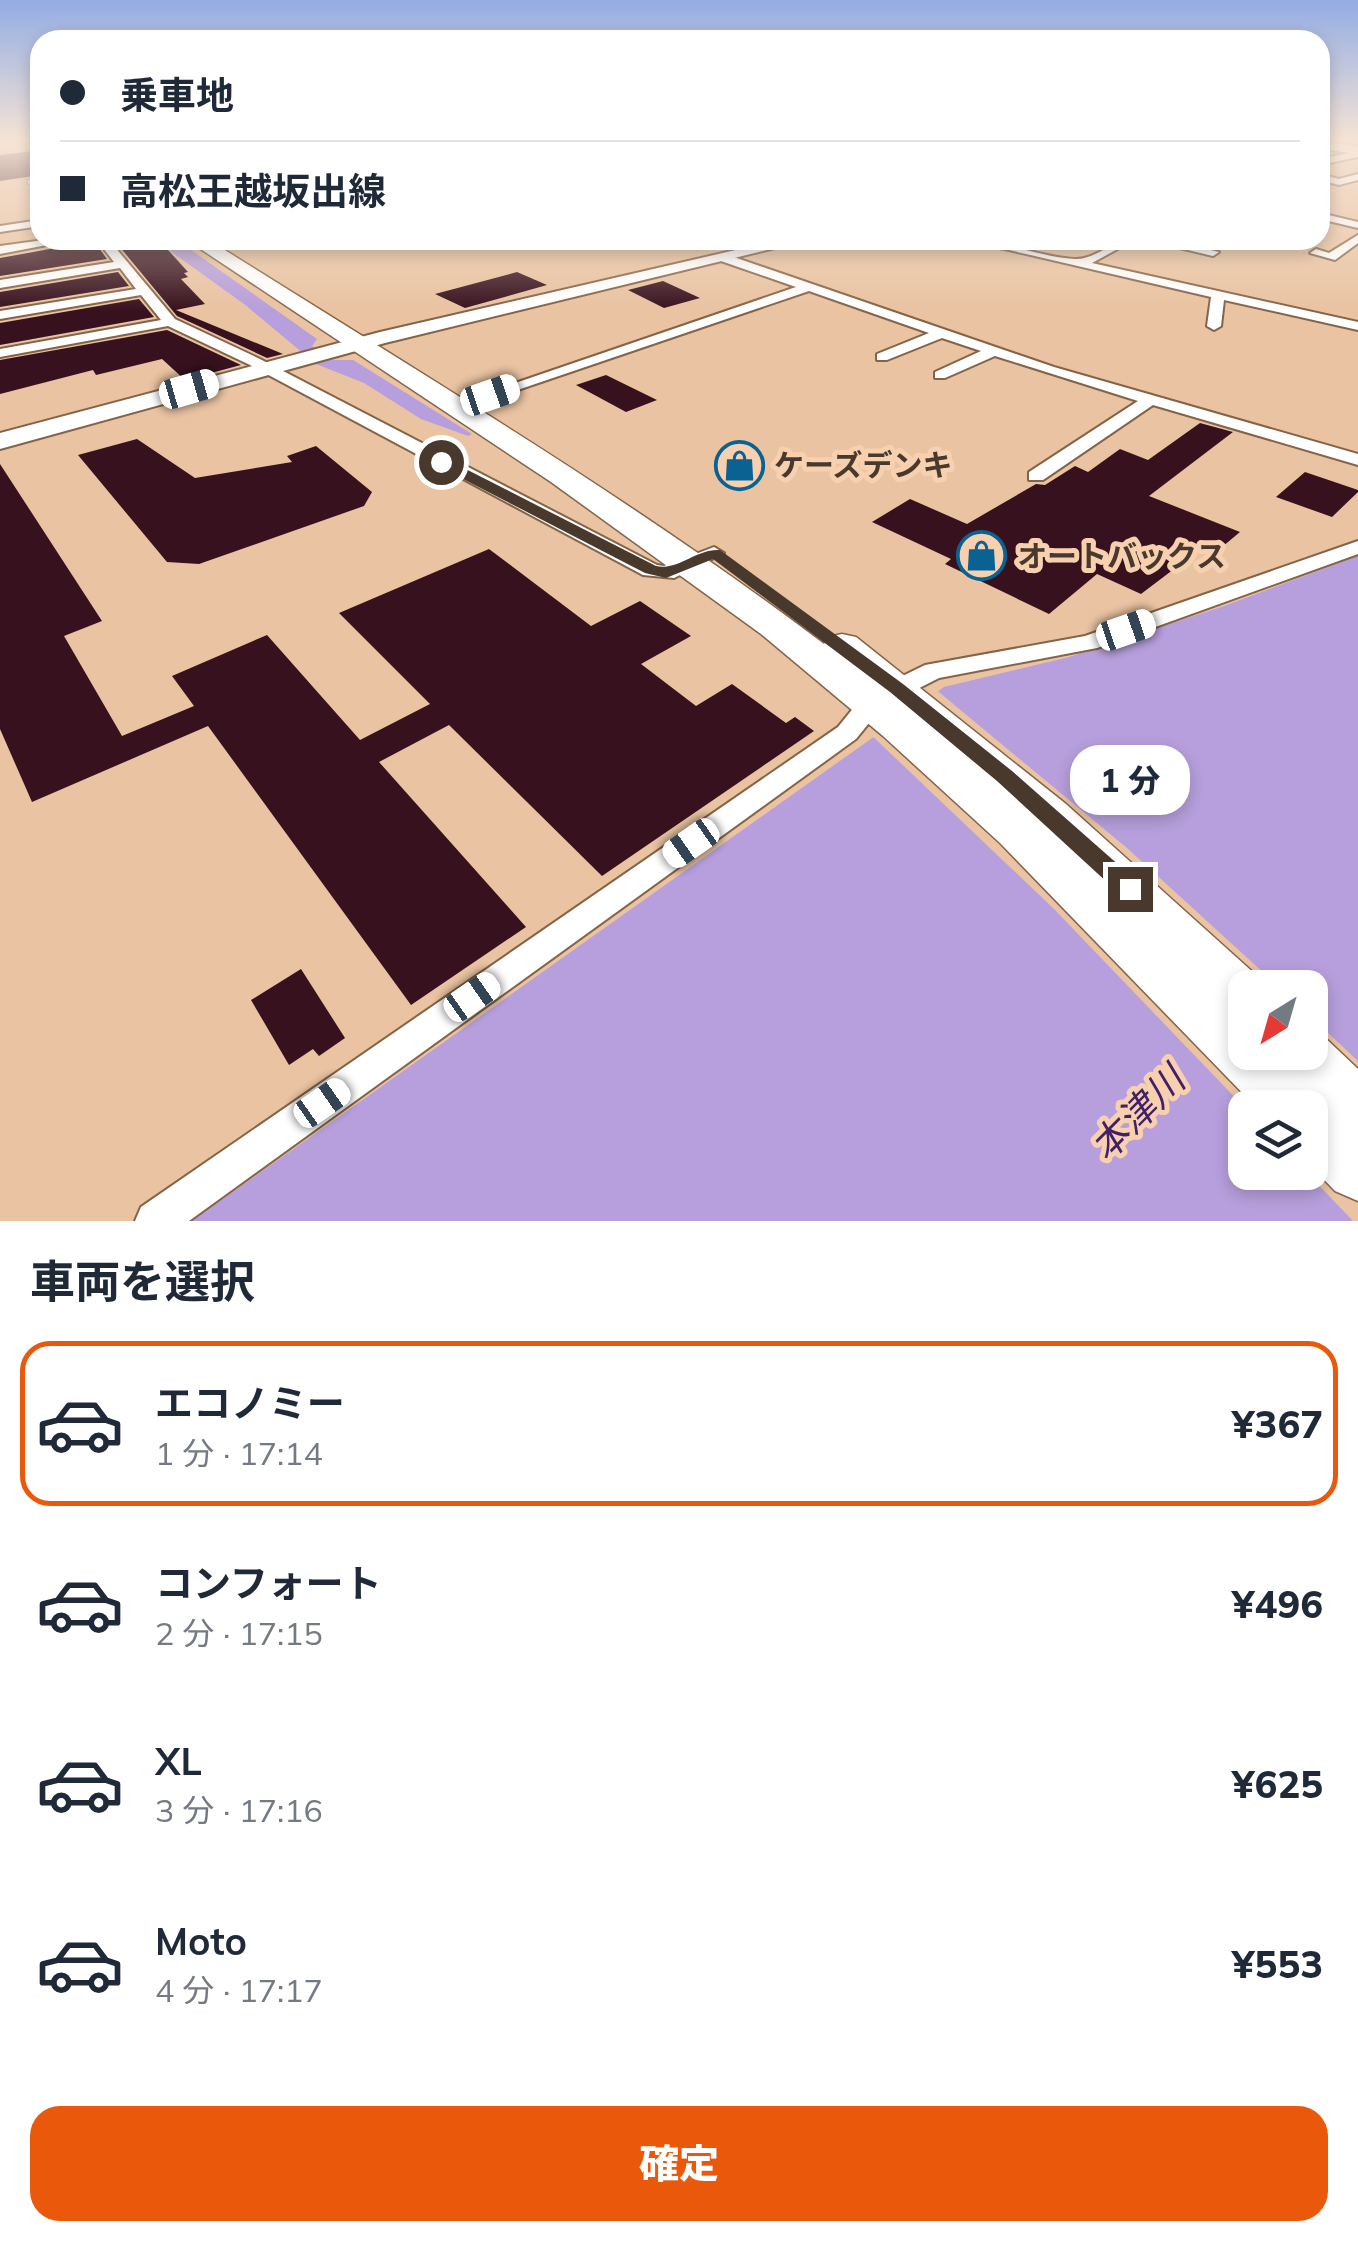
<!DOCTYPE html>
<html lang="ja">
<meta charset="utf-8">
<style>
body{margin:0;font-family:Mulish,"Noto Sans JP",sans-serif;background:#f2f2f3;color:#1f2937;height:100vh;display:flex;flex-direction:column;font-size:38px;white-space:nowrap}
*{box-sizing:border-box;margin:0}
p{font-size:32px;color:#747a83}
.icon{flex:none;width:55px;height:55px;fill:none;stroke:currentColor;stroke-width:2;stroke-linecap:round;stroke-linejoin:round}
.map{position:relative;height:1221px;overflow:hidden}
.panel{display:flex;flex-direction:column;background:#fff;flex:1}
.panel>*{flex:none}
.hud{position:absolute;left:30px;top:30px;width:1300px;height:220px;border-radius:30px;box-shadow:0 5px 15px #0003;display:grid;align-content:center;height:220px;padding:0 30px;background:#fff}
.needle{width:65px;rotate:217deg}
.tools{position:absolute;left:1228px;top:970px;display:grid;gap:20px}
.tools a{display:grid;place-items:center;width:100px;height:100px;border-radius:20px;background:#fff;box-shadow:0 5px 15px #0003;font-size:50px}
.end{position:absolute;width:45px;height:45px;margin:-22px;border:12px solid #49392c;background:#fff;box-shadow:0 0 0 5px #fff}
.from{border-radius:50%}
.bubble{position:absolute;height:70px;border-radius:30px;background:#fff;box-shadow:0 5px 15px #0003;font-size:32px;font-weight:800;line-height:70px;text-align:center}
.car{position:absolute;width:30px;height:60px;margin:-30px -15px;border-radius:12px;box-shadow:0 0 8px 2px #0007;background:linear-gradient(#fff 24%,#345 0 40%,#fff 0 76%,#345 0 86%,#fff 0)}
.hud b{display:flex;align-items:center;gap:35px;height:95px;font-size:38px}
.hud b+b{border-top:2px solid #e0e1e3}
.hud i{width:25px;height:25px;background:#1f2937}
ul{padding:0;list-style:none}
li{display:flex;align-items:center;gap:30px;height:165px;margin:0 20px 15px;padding:0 10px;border:5px solid transparent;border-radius:30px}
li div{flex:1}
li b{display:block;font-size:38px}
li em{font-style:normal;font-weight:800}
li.selected{border-color:#ea580c}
li>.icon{width:90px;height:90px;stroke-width:1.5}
h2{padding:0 30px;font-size:45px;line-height:120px}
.button{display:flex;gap:20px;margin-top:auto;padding:20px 30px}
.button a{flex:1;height:115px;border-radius:30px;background:#ea580c;color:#fff;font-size:40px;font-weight:800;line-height:115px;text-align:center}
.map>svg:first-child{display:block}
.water{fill:#b69fdc;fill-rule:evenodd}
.pier{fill:#e9c3a2}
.building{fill:#37121e}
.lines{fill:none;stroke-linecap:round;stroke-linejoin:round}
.lane-casing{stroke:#856346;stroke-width:6}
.street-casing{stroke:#856346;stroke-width:4}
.secondary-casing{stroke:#856346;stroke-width:4}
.primary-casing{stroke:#856346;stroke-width:3}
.lane{stroke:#fff;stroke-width:5}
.street{fill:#fff;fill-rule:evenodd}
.secondary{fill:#fff;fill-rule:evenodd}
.primary{fill:#fff;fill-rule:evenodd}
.route{fill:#49392c}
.labels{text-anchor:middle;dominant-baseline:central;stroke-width:10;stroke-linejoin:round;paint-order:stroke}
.poi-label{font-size:30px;font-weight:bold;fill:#49392c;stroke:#f7d0af;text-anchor:start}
.near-water-label{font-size:38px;font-style:italic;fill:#412067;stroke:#f7d0af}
</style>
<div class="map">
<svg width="1358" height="1221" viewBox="0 0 1358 1221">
<rect width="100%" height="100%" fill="#e9c3a2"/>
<g class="water">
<polygon points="155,240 177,240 317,339 312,346 332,360 353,360 472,434 468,436 421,419 364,383 316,364 244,304"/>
<path d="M 1358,556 L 1358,1221 L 192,1221 L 944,687 L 1069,657 L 1224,606 ZM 1245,988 L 1310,988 L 1310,1052 L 1245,1052 ZM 1245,1108 L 1310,1108 L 1310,1172 L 1245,1172 Z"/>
</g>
<polygon class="pier" points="934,688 1127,848 1279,987 1245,988 1245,1052 1310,1052 1310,1016 1358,1061 1358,1221 1353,1221 1307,1173 1310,1108 1245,1108 1054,909 868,732"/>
<g class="building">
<polygon points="33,151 40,160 40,175 0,181 0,155"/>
<polygon points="114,240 159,240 188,272 184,273 188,277 181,279 205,304 176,310 283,354 267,358 177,316"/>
<polygon points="94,241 107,259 0,276 0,258"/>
<polygon points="118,272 129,286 0,307 0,292"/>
<polygon points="517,272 547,285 465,308 435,294"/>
<polygon points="663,281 700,298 664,308 628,290"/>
<polygon points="139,299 154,317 0,345 0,323"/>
<polygon points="167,330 241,365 185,380 162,359 96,375 93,370 0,394 0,360"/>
<polygon points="606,375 657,400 626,412 576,385"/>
<polygon points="1200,423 1233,432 1149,496 1240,532 1216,552 1203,547 1141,594 1097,574 1049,614 945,564 951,559 872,522 910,499 967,524 1036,484 1045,485 1075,466 1088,472 1120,449 1148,460"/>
<polygon points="137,439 195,478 292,462 287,456 316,446 372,492 364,506 199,564 167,562 78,455"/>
<polygon points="0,464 102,621 64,636 122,736 194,706 172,676 267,635 360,740 430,704 339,613 489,549 591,626 640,601 691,636 641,664 696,706 732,684 786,723 795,717 814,731 602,876 449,725 379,762 526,927 411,1005 208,726 32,802 0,729"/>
<polygon points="1305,472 1358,490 1358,492 1332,517 1276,497"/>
<polygon points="301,969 345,1038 319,1056 313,1049 289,1065 251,1000"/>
</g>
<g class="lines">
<defs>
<polyline id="lane" points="30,182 40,181"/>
<g id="street">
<polygon points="1358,151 1358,157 1320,165 1320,159"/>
<polygon points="1320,174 1339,179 1358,174 1358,180 1339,185 1320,180"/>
<polygon points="1320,213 1358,222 1358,228 1320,219"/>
<polygon points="40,220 40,226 0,232 0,226"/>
<polygon points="1358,235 1358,243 1335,260 1310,253 1316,249 1329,253"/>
<polygon points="44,240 73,240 0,254 0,246"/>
<polygon points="97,240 109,240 175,319 260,359 657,565 664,566 714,547 724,553 674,578 643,575 250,365 168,326 0,357 0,349 161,320 141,295 0,319 0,311 136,289 120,268 0,288 0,280 114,262"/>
<path d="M 966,240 C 1004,240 1038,257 1075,259 C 1095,260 1112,240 1134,240 L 1092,263 L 1358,322 L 1358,330 L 1224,300 L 1221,326 L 1214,330 L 1207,326 L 1211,297 Z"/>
<polygon points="1146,240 1170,240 1219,252 1213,256"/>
<polygon points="725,254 1054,367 1358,454 1358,465 1153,405 1043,480 1029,480 1029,472 1138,401 995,356 945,378 935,378 935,372 981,351 942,338 887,360 877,360 877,354 929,333 809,291 459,410 445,407 796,287 721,261 721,255"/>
<polygon points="1358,541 1358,554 1097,648 939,678 894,701 873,718 856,739 189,1221 135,1221 141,1207 838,727 855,706 876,689 925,665 1085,636"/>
</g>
<polygon id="secondary" points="779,240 808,240 385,343 0,449 0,433 380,332"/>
<g id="primary">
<polygon points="23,140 40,140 40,148"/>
<polygon points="1320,141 1358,146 1358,154 1320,149"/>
<path d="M 187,240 L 209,240 C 416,371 628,496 824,644 L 828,637 L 842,634 L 856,637 L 1066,804 L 1265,983 L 1267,988 L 1245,988 L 1245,1052 L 1310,1052 L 1310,1028 L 1319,1032 L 1358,1069 L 1358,1201 L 1335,1191 L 1310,1165 L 1310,1108 L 1257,1108 L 1000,843 L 883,736 L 761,634 L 551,482 Z"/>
</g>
</defs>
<use href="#lane" class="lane-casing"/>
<use href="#street" class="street-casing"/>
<use href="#secondary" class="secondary-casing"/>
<use href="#primary" class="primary-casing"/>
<use href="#lane" class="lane"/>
<use href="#street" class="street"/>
<use href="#secondary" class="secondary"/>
<use href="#primary" class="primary"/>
</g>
<linearGradient id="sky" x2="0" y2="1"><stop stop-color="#94ace3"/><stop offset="0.45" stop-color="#f5e4d5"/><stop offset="1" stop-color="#f5e4d5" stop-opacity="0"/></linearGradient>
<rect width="1358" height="311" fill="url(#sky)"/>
<path class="route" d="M 436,459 L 446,459 L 656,566 C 678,571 697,548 720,550 L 903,684 L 1012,771 L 1138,882 L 1141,889 L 1138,896 L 1122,896 L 997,781 L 890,692 L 713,559 L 666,578 L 645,573 L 436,465 Z"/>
<defs>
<symbol id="shop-ring" viewBox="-11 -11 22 22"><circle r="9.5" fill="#f7d0af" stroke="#0a6293" stroke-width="1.5"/><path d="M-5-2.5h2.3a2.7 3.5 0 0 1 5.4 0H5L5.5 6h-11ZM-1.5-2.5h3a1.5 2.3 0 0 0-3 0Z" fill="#0a6293"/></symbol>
</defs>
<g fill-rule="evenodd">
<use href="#shop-ring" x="712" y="438" width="55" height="55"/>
<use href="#shop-ring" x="954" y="528" width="55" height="55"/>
</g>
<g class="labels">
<g class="poi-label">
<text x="774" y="465">ケーズデンキ</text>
<text x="1017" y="556">オートバックス</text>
</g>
<g class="near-water-label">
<text transform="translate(1137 1113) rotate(-45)">本津川</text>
</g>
</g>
</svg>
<div class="tools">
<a><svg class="needle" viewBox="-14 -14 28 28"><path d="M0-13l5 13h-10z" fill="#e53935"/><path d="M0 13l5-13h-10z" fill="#747a83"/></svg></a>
<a><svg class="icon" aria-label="layers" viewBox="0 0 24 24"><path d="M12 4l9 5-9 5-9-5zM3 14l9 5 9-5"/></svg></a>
</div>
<i class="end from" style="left:441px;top:462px"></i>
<i class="end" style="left:1130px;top:889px"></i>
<div class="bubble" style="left:1070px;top:745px;width:120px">1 分</div>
<i class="car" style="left:189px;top:389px;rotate:74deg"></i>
<i class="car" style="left:490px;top:395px;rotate:71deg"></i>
<i class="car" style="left:1126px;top:630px;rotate:71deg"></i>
<i class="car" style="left:691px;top:843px;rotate:235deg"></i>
<i class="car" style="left:472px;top:997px;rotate:55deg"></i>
<i class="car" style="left:322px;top:1103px;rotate:55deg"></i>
<div class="hud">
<b><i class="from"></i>乗車地</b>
<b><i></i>高松王越坂出線</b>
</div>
</div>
<section class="panel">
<h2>車両を選択</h2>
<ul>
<li class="selected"><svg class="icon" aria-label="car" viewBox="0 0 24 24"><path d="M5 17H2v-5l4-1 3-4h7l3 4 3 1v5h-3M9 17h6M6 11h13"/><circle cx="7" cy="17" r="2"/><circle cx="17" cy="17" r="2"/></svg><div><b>エコノミー</b><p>1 分 · 17:14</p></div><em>¥367</em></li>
<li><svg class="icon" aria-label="car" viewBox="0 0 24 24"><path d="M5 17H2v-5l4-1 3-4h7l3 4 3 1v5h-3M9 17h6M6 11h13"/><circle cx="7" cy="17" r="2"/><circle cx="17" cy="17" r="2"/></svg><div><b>コンフォート</b><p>2 分 · 17:15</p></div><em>¥496</em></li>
<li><svg class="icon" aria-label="car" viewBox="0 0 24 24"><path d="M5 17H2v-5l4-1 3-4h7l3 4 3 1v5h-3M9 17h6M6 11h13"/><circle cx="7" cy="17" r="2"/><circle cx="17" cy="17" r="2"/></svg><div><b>XL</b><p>3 分 · 17:16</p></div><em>¥625</em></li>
<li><svg class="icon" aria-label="car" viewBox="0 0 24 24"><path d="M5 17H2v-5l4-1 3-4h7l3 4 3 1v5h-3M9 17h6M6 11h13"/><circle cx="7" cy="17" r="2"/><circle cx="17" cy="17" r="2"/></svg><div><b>Moto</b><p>4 分 · 17:17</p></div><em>¥553</em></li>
</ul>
<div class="button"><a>確定</a></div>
</section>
